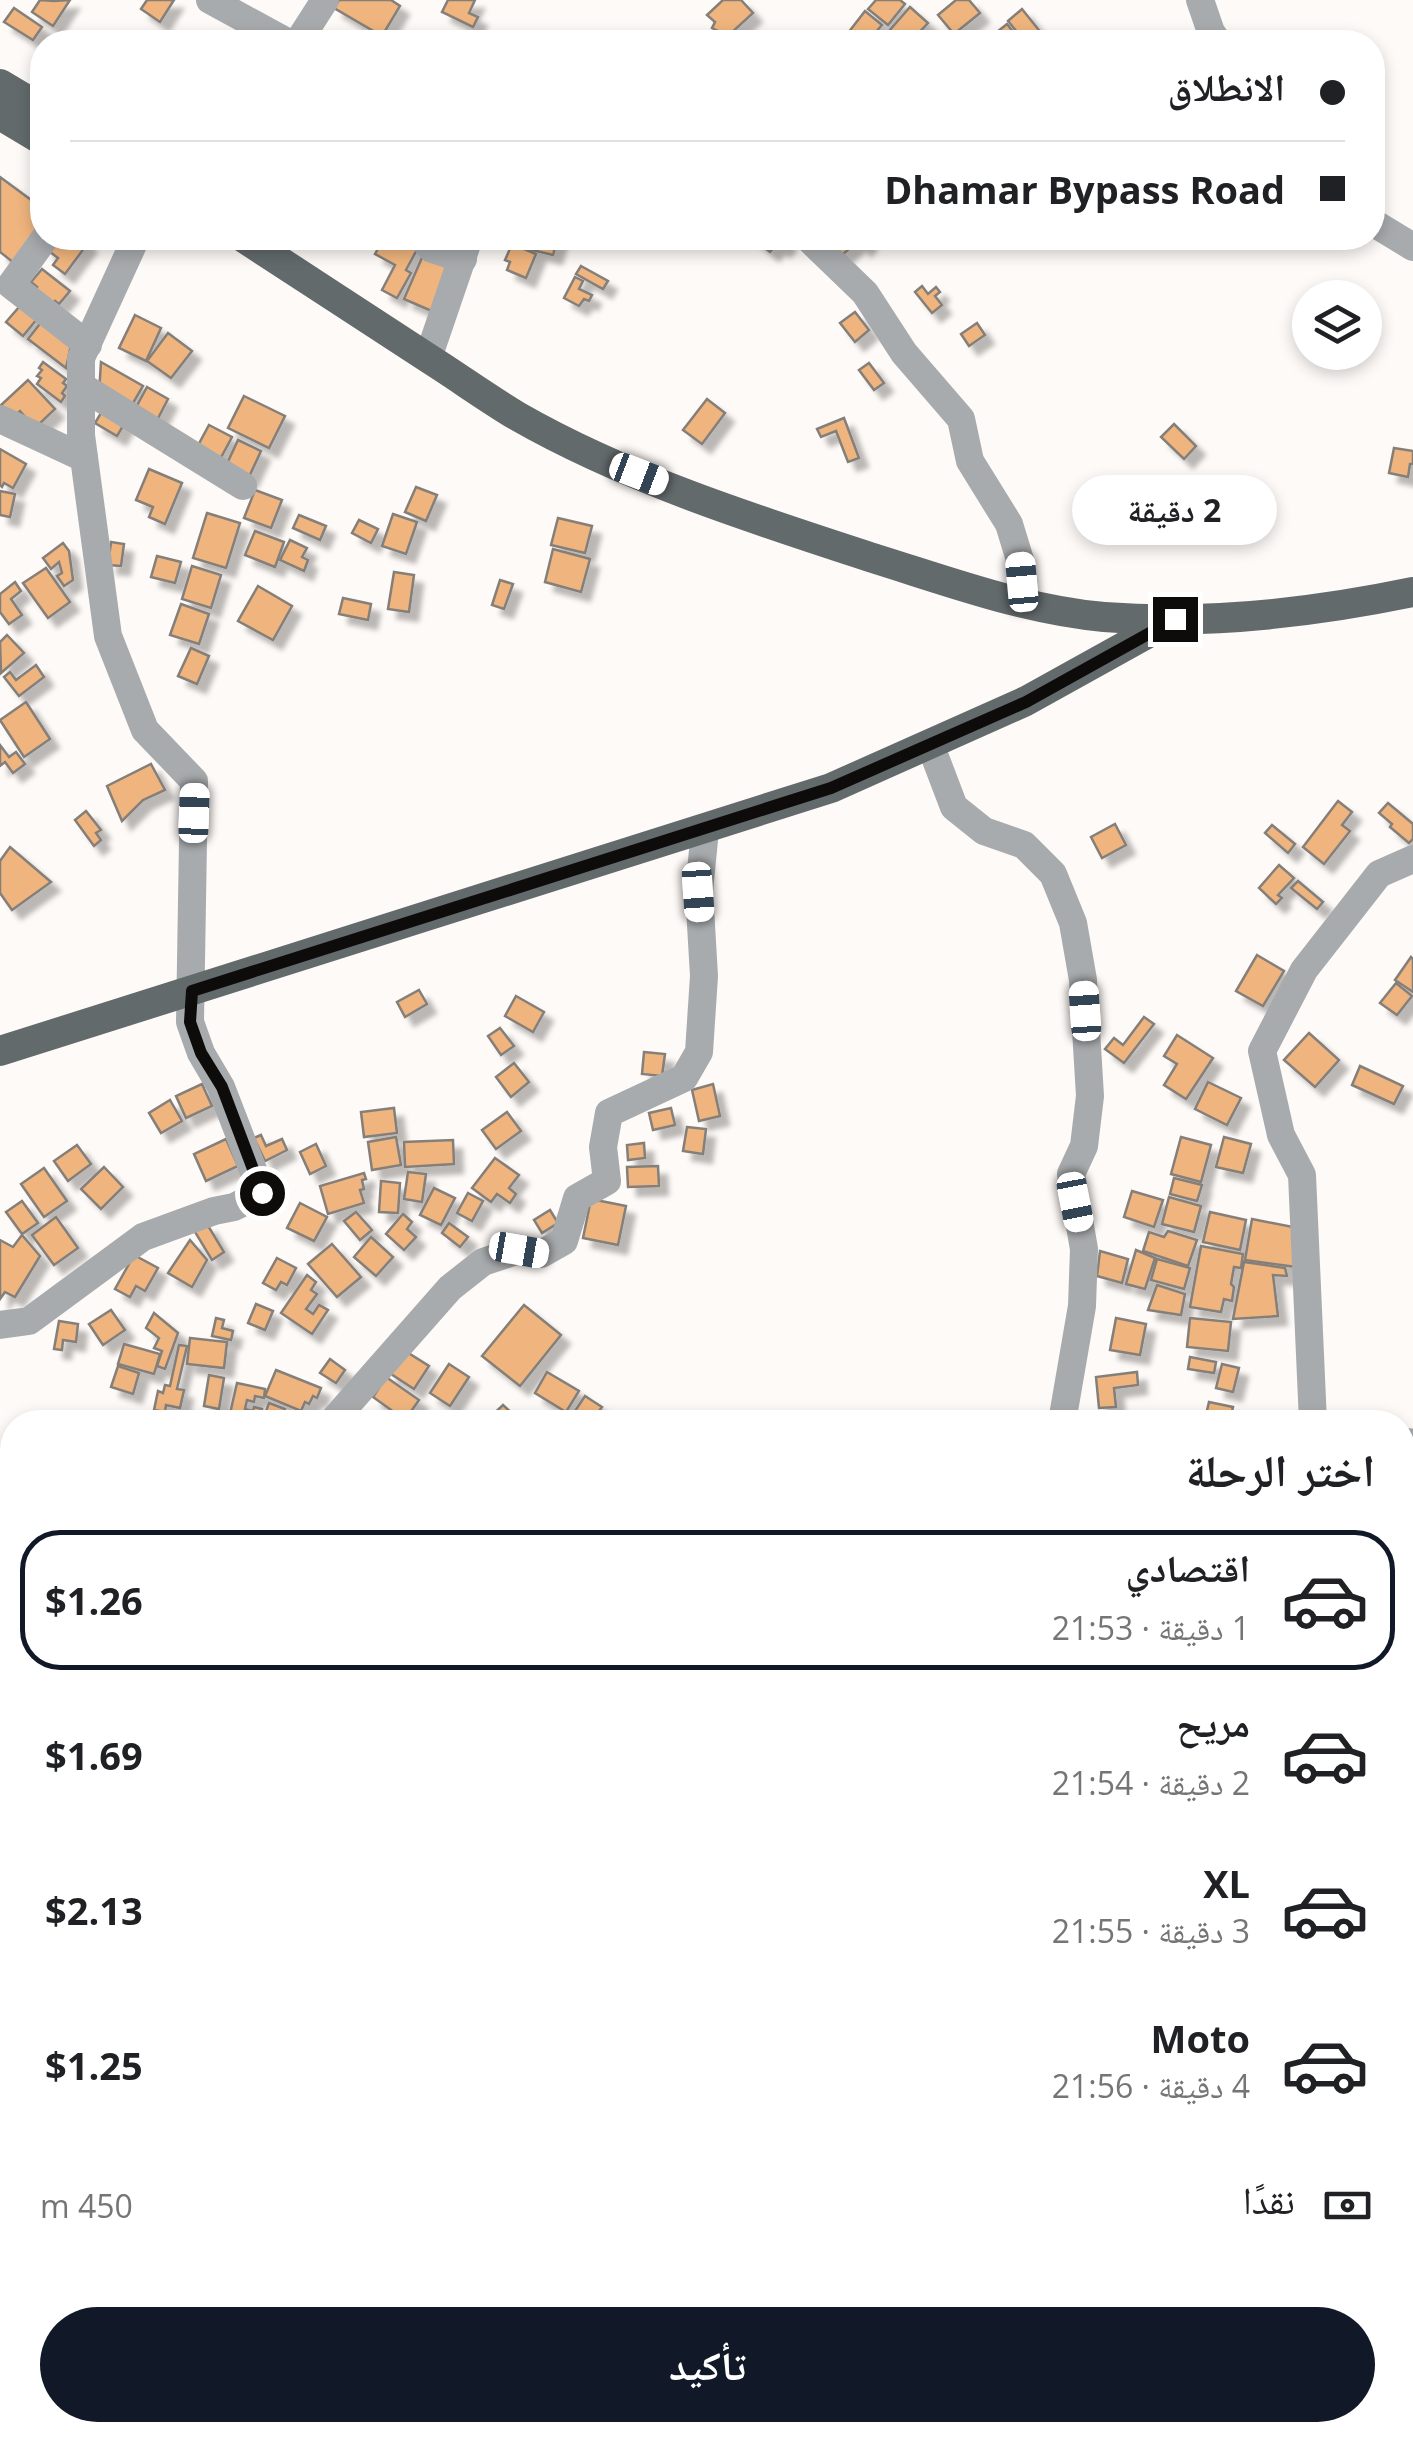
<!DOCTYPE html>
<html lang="ar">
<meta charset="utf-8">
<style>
body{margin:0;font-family:"Open Sans","Noto Naskh Arabic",sans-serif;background:#f6f6f6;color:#202124;direction:rtl;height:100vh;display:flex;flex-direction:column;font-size:38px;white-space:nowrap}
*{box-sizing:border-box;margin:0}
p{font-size:32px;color:#757577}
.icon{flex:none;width:55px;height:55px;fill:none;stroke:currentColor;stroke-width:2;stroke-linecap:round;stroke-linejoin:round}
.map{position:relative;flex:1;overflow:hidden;direction:ltr}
.sheet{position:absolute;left:0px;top:1410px;width:1415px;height:1032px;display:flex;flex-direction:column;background:#fff;border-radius:40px 40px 0 0;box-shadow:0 5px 15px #0003;direction:rtl}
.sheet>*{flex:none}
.hud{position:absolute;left:30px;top:30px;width:1355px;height:220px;border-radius:40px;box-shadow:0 5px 15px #0003;direction:rtl;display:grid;align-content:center;height:220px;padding:0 40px;background:#fff}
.controls{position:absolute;left:1292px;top:280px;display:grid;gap:20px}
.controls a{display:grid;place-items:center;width:90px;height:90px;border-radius:50%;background:#fff;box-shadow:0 5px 15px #0003;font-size:50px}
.end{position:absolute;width:45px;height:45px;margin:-22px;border:12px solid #0e0c0a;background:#fff;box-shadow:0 0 0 5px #fff}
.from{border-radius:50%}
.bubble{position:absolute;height:70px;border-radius:35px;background:#fff;box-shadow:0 5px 15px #0003;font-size:32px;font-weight:700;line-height:70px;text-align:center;direction:rtl}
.car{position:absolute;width:30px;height:60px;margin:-30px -15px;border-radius:12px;box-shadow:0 0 8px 2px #0007;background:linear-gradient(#fff 24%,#345 0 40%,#fff 0 76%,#345 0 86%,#fff 0)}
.hud b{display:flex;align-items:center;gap:35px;height:95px;font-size:38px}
.hud b+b{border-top:2px solid #e0e0e0}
.hud i{width:25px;height:25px;background:#202124}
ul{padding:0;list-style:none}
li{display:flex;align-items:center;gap:30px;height:140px;margin:0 20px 15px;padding:0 20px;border:5px solid transparent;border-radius:40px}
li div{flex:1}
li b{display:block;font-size:38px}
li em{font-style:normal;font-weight:700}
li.selected{border-color:#111827}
li>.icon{width:90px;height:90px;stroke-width:1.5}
h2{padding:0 40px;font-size:45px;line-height:120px}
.pay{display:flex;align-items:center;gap:25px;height:110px;padding:0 40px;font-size:38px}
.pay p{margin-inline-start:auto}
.button{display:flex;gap:20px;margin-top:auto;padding:20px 40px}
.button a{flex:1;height:115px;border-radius:60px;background:#111827;color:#fff;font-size:40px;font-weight:700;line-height:115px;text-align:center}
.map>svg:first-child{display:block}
.building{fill:#f0b57e;stroke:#857f7a;stroke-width:2.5;filter:url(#shadow)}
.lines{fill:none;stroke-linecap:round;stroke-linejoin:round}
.minor{stroke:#a8abad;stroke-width:28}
.major{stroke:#636a6c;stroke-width:30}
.route{stroke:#0e0c0a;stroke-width:12}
</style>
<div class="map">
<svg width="1413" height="2441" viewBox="0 0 1413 2441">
<defs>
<filter id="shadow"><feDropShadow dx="9" dy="9" stdDeviation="2.5" flood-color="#0004"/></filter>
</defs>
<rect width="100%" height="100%" fill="#fefaf7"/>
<g class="building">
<polygon points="40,0 54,1 70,0 53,26 32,12"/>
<polygon points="147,0 174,0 160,22 141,9"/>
<polygon points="339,0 391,0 400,6 382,36 334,8"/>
<polygon points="448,0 475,0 469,13 478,17 473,27 442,12"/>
<polygon points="723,0 741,0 753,13 728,36 712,28 715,22 707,15"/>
<polygon points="876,0 900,0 905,4 888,25 868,9"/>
<polygon points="956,0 969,0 980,13 954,34 938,15"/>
<polygon points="910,7 928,23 910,42 885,42 882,39"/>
<polygon points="14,8 42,27 33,40 4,22"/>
<polygon points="1022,9 1042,34 1036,39 1039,42 1025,42 1008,21"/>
<polygon points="865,11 882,25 867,42 860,42 848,33"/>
<polygon points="1007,24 1021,42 1005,42 1002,38 997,42 992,36"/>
<polygon points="0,177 42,208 42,225 14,263 0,252"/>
<polygon points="54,238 81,238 88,243 65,274 53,265 58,258 46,249"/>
<polygon points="384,238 408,238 420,244 406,270 411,273 397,298 382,290 395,265 375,254"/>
<polygon points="527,238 558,238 553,255 524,248"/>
<polygon points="753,238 783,238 787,242 781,248 777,244 770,252"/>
<polygon points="837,238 865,238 868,241 862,247 858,241 841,256 830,243"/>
<polygon points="512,244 536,254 526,278 507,270 510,262 505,260"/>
<polygon points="424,253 454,266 434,312 404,299"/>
<polygon points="581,266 608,281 603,289 576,274"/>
<polygon points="42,269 70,291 59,304 55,301 48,309 30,295 37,287 31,282"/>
<polygon points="575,277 583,281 579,289 592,295 589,301 584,299 579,306 564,298"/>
<polygon points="922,286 928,294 936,287 940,292 935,296 942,305 932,313 915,292"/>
<polygon points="26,299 42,313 23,336 6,322"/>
<polygon points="855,312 869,330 855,342 840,323"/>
<polygon points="135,315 161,328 146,361 119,348"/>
<polygon points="46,316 73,336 66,368 28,339"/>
<polygon points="977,323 985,335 969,346 961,334"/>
<polygon points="168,333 192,351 171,378 147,361"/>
<polygon points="43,362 66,379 63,383 67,386 62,393 65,396 61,402 37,384 41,378 37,376 42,370 39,368"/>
<polygon points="101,362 143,386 129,410 99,393"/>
<polygon points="869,363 884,383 874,390 859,370"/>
<polygon points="28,380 55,409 35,428 20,411 13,418 1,405"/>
<polygon points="147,387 168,399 155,424 133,413"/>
<polygon points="244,396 285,416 269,448 228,428"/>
<polygon points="707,399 725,413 702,444 683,430"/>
<polygon points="104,408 126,421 117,436 95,423"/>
<polygon points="844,418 859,458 848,462 836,431 821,437 817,429"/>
<polygon points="1174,424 1196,446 1184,459 1161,437"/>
<polygon points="209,425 232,437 218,463 195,451"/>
<polygon points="238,440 261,451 248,479 225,468"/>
<polygon points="1394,448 1413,451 1413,464 1410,464 1408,477 1389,473"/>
<polygon points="0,449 26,464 13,488 4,483 2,487 0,485"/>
<polygon points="149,469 182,483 165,524 149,517 153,507 136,500"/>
<polygon points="416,487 437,495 426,521 405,512"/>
<polygon points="255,490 282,500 271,528 244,518"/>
<polygon points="0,491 15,494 10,517 0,515"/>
<polygon points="207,513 240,523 226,568 193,558"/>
<polygon points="393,514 417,522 406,554 382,546"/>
<polygon points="299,515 326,526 320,540 293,528"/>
<polygon points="558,518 592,526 585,553 551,545"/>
<polygon points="359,520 378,529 371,543 352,533"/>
<polygon points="255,531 284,542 275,567 245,555"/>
<polygon points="290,540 307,548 302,557 308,560 304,571 280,560"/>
<polygon points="111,542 124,544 121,566 108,565"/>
<polygon points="63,543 69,551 73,580 64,586 57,576 62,573 59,562 51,569 43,558"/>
<polygon points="553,549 590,559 581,592 545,582"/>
<polygon points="157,556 181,562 175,583 151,577"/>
<polygon points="192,566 221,575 211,608 182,599"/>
<polygon points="46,568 70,602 48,618 23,583"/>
<polygon points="394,572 414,575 409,612 388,609"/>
<polygon points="500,580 513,584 504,609 492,605"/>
<polygon points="15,582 21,591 11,599 22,615 9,624 0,612 0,594"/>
<polygon points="258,586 292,606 273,640 238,621"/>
<polygon points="343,598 371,604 368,620 339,614"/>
<polygon points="181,604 209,614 199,644 170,635"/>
<polygon points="7,635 24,653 1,673 0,642"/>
<polygon points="191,648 209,656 197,684 178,676"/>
<polygon points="36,665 44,677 19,696 4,677 10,672 16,680"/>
<polygon points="26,702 50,739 24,757 0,720"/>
<polygon points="0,745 9,757 16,752 25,764 13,773 5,762 0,766"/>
<polygon points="151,764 165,790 143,800 122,821 107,786"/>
<polygon points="1338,801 1352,812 1342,825 1350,831 1324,864 1303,847"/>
<polygon points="1388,803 1413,824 1413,839 1409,843 1390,827 1392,824 1379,813"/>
<polygon points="86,811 101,830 96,833 101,840 94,846 75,820"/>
<polygon points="1115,824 1126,845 1102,858 1091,837"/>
<polygon points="1272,825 1295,844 1288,853 1265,833"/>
<polygon points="10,847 51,882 12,910 0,893 0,861"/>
<polygon points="1279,865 1294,878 1278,895 1282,898 1276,904 1259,888"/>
<polygon points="1298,881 1323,902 1317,909 1291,888"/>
<polygon points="1257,955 1284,971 1263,1006 1236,991"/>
<polygon points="1411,957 1413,959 1413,992 1395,980"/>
<polygon points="1396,983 1412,996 1397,1015 1380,1003"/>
<polygon points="419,990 427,1004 405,1017 397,1002"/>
<polygon points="516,996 544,1012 533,1032 505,1016"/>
<polygon points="1144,1017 1154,1024 1124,1063 1105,1049 1114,1038 1123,1045"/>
<polygon points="500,1028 514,1046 501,1055 488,1036"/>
<polygon points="1309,1033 1339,1060 1315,1087 1284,1060"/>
<polygon points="1177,1035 1213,1058 1186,1099 1164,1085 1177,1064 1164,1056"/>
<polygon points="644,1052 665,1054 662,1076 642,1074"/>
<polygon points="514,1063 529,1082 511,1097 496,1077"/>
<polygon points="1360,1066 1403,1086 1394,1104 1352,1085"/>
<polygon points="1208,1082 1241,1098 1227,1125 1195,1109"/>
<polygon points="202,1084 212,1106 186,1118 176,1096"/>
<polygon points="713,1084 720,1116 699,1121 692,1090"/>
<polygon points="170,1100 182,1121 161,1133 149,1113"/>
<polygon points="394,1108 397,1133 364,1137 361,1112"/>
<polygon points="671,1108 675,1125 653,1130 649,1113"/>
<polygon points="507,1112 521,1131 496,1149 482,1130"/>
<polygon points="687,1127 706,1129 703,1154 683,1151"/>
<polygon points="261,1135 266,1146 282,1139 287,1150 265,1161 254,1138"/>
<polygon points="396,1137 401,1165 372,1170 368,1142"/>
<polygon points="1181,1137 1211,1145 1201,1182 1171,1174"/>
<polygon points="1224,1137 1251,1144 1243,1173 1216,1167"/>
<polygon points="226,1139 238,1166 206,1181 194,1154"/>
<polygon points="453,1140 454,1164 405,1167 404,1142"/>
<polygon points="644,1143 645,1158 628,1160 627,1145"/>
<polygon points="316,1144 326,1166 310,1174 300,1152"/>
<polygon points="77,1145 91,1164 68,1181 54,1161"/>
<polygon points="495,1158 519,1175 509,1188 516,1194 510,1203 497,1194 491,1202 472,1188"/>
<polygon points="658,1166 659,1186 628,1187 627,1167"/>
<polygon points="104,1167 123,1187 101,1209 81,1189"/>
<polygon points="44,1168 67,1201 44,1217 21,1184"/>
<polygon points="408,1172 426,1174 422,1202 404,1199"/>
<polygon points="364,1173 366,1179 362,1180 364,1189 360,1190 364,1203 328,1214 320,1186"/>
<polygon points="1174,1178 1202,1185 1197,1201 1170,1194"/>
<polygon points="381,1181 400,1183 398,1213 379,1212"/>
<polygon points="434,1188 455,1198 441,1225 420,1215"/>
<polygon points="1132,1191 1163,1200 1154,1227 1124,1217"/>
<polygon points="468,1193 483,1201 472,1221 457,1213"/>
<polygon points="1169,1197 1201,1206 1194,1232 1162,1224"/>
<polygon points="591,1199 626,1206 618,1245 583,1238"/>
<polygon points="22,1201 38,1223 22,1234 6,1212"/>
<polygon points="300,1203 327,1217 314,1241 287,1228"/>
<polygon points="550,1210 558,1223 542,1233 534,1220"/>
<polygon points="356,1212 372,1230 360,1240 344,1221"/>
<polygon points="1210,1212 1246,1220 1240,1250 1203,1242"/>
<polygon points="403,1214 412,1222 407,1229 416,1237 404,1250 386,1234"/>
<polygon points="56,1217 78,1248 54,1265 32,1235"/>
<polygon points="1252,1219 1293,1227 1296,1267 1245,1260"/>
<polygon points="449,1223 468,1237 460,1247 442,1233"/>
<polygon points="207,1224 224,1252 212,1260 195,1232"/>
<polygon points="1168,1231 1197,1240 1188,1266 1143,1251 1149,1232 1164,1237"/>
<polygon points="22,1235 40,1256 15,1297 5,1292 0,1299 0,1240 13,1247"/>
<polygon points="371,1237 393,1257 376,1276 354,1257"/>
<polygon points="190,1240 207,1260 192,1287 168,1273"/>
<polygon points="332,1244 361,1277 337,1297 308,1264"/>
<polygon points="1201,1246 1243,1254 1241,1268 1234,1267 1231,1284 1234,1287 1232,1301 1224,1299 1221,1312 1190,1307"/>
<polygon points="1136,1250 1155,1258 1145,1289 1126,1284"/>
<polygon points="1100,1251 1128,1259 1122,1283 1097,1276"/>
<polygon points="134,1255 158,1268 145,1291 136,1286 130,1297 115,1289"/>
<polygon points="277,1258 296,1268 287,1285 281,1282 276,1290 263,1283"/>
<polygon points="1157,1259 1190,1268 1184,1289 1151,1280"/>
<polygon points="1244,1262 1285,1268 1287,1276 1273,1275 1278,1316 1233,1319"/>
<polygon points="307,1275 316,1282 311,1290 317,1294 306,1309 313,1314 319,1305 328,1310 312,1334 281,1313"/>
<polygon points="1157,1285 1185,1294 1181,1315 1148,1310"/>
<polygon points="256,1304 273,1311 265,1330 248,1323"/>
<polygon points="524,1305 561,1335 520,1386 482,1356"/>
<polygon points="111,1310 125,1330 103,1345 89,1324"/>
<polygon points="154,1313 178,1333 165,1369 157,1366 162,1351 154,1348 159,1338 146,1328"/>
<polygon points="216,1318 224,1320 222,1328 233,1331 231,1340 212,1336"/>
<polygon points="1116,1318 1146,1324 1140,1355 1110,1350"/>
<polygon points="1190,1318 1231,1322 1228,1351 1187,1347"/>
<polygon points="59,1321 78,1324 76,1342 63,1340 62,1350 54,1349"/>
<polygon points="190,1338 227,1342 224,1368 187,1364"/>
<polygon points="124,1344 160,1354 154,1374 118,1364"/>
<polygon points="179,1345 187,1346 177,1389 184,1390 180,1408 166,1405 165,1412 154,1410 158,1391 163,1393 165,1385 170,1386"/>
<polygon points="402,1349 429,1366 414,1389 388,1372"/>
<polygon points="1190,1357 1216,1362 1214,1373 1188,1369"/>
<polygon points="330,1359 345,1370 336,1383 320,1373"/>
<polygon points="449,1364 469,1377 450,1406 430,1393"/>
<polygon points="1222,1364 1239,1368 1233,1392 1216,1388"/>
<polygon points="118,1366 139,1373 133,1394 111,1387"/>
<polygon points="276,1370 321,1388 317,1398 313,1396 309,1404 305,1402 301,1411 265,1396"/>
<polygon points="547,1372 579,1391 566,1412 535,1393"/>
<polygon points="1137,1372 1138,1385 1114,1388 1116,1407 1099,1408 1096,1377"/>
<polygon points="209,1375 224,1378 219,1409 204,1406"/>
<polygon points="386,1377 419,1400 405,1420 373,1397"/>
<polygon points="237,1383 265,1389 264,1398 255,1396 254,1402 247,1400 245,1409 253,1411 254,1407 262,1409 259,1422 229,1418"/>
<polygon points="585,1396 602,1407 591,1422 580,1422 571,1417"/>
<polygon points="1209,1402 1233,1407 1231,1415 1220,1413 1218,1422 1205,1419"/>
<polygon points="269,1403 285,1409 282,1418 278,1416 276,1422 262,1422"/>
<polygon points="503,1405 518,1419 514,1422 485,1422"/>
<polygon points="0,2122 10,2126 7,2134 12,2136 11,2168 0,2164"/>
</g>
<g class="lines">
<g class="minor">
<polyline points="210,0 287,42"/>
<polyline points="1200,0 1211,32 1218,42"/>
<polyline points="298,42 325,0"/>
<polyline points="1372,222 1413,247"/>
<polyline points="45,238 11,285 88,345"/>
<polyline points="422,238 432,249 463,259"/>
<polyline points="808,238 865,293 904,353 961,419 970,461 1009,524 1020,560 1023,603"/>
<polyline points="428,358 469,238"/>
<polyline points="81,386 243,486"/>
<polyline points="0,419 84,458"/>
<polyline points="930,744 954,807 984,831 1024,845 1053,874 1073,923 1083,980 1090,1096 1084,1146 1071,1174 1084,1249 1082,1306 1062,1422"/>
<polyline points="0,1325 29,1321 143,1237 214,1211 234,1207 262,1193 221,1087 201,1053 190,1022 194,781 145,730 108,636 81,435 81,358 136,238"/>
<polyline points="332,1422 450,1288 483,1262 519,1250 541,1254 564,1241 577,1198 607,1181 603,1147 609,1113 684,1078 699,1052 704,976 699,891 705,830"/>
<polyline points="1315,1422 1313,1422 1302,1175 1281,1135 1262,1051 1304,970 1379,874 1413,859"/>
<polyline points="1402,1441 1413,1443"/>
<polyline points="1402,1535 1413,1542"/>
<polyline points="0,1657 12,1667"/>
<polyline points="0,1885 12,1893"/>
<polyline points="0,2041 12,2000"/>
<polyline points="0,2060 4,2090 0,2098"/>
<polyline points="101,2441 118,2430"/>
</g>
<g class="major">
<polyline points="0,84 42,109"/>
<polyline points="0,115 42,140"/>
<path d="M 244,238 C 305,278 367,318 428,358 C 458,377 487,398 517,416 C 627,479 756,520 876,559 C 950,582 1026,610 1104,617 C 1207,625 1312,613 1413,592"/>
<polyline points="0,1051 831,788 1026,701 1172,620"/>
</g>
</g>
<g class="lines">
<polyline class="route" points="262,1193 222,1087 201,1053 190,1022 192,991 831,788 1026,702 1175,619"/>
</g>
</svg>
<div class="controls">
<a><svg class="icon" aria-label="layers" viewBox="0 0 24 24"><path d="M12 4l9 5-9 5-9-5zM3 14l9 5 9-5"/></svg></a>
</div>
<i class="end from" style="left:262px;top:1193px"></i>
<i class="end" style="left:1175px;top:619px"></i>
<div class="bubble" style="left:1072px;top:475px;width:205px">2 دقيقة</div>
<i class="car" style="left:639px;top:474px;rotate:111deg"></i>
<i class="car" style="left:1022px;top:582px;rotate:355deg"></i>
<i class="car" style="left:194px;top:813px;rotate:2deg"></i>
<i class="car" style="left:698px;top:892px;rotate:176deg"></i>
<i class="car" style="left:1085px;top:1011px;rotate:356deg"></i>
<i class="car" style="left:1075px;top:1202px;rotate:169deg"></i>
<i class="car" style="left:519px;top:1250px;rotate:100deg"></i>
<div class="hud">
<b><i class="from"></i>الانطلاق</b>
<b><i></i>Dhamar Bypass Road</b>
</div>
<section class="sheet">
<h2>اختر الرحلة</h2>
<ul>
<li class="selected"><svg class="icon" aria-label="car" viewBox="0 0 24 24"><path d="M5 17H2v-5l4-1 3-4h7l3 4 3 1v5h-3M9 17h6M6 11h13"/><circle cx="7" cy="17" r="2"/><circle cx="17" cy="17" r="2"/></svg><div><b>اقتصادي</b><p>1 دقيقة · 21:53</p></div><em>$1.26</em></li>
<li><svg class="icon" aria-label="car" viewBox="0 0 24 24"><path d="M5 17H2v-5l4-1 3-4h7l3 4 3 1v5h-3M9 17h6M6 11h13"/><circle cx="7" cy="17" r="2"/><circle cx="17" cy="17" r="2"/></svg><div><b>مريح</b><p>2 دقيقة · 21:54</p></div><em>$1.69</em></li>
<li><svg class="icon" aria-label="car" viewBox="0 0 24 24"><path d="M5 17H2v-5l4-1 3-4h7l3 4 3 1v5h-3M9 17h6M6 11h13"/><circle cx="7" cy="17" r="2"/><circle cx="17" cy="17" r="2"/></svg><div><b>XL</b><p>3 دقيقة · 21:55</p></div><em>$2.13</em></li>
<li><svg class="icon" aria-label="car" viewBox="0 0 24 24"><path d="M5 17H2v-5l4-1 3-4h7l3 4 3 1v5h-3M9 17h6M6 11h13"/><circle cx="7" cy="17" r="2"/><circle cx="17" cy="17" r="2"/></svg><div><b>Moto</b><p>4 دقيقة · 21:56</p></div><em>$1.25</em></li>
</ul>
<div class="pay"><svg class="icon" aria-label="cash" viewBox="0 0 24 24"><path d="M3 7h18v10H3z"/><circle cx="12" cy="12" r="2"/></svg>نقدًا<p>450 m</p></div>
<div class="button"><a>تأكيد</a></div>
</section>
</div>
